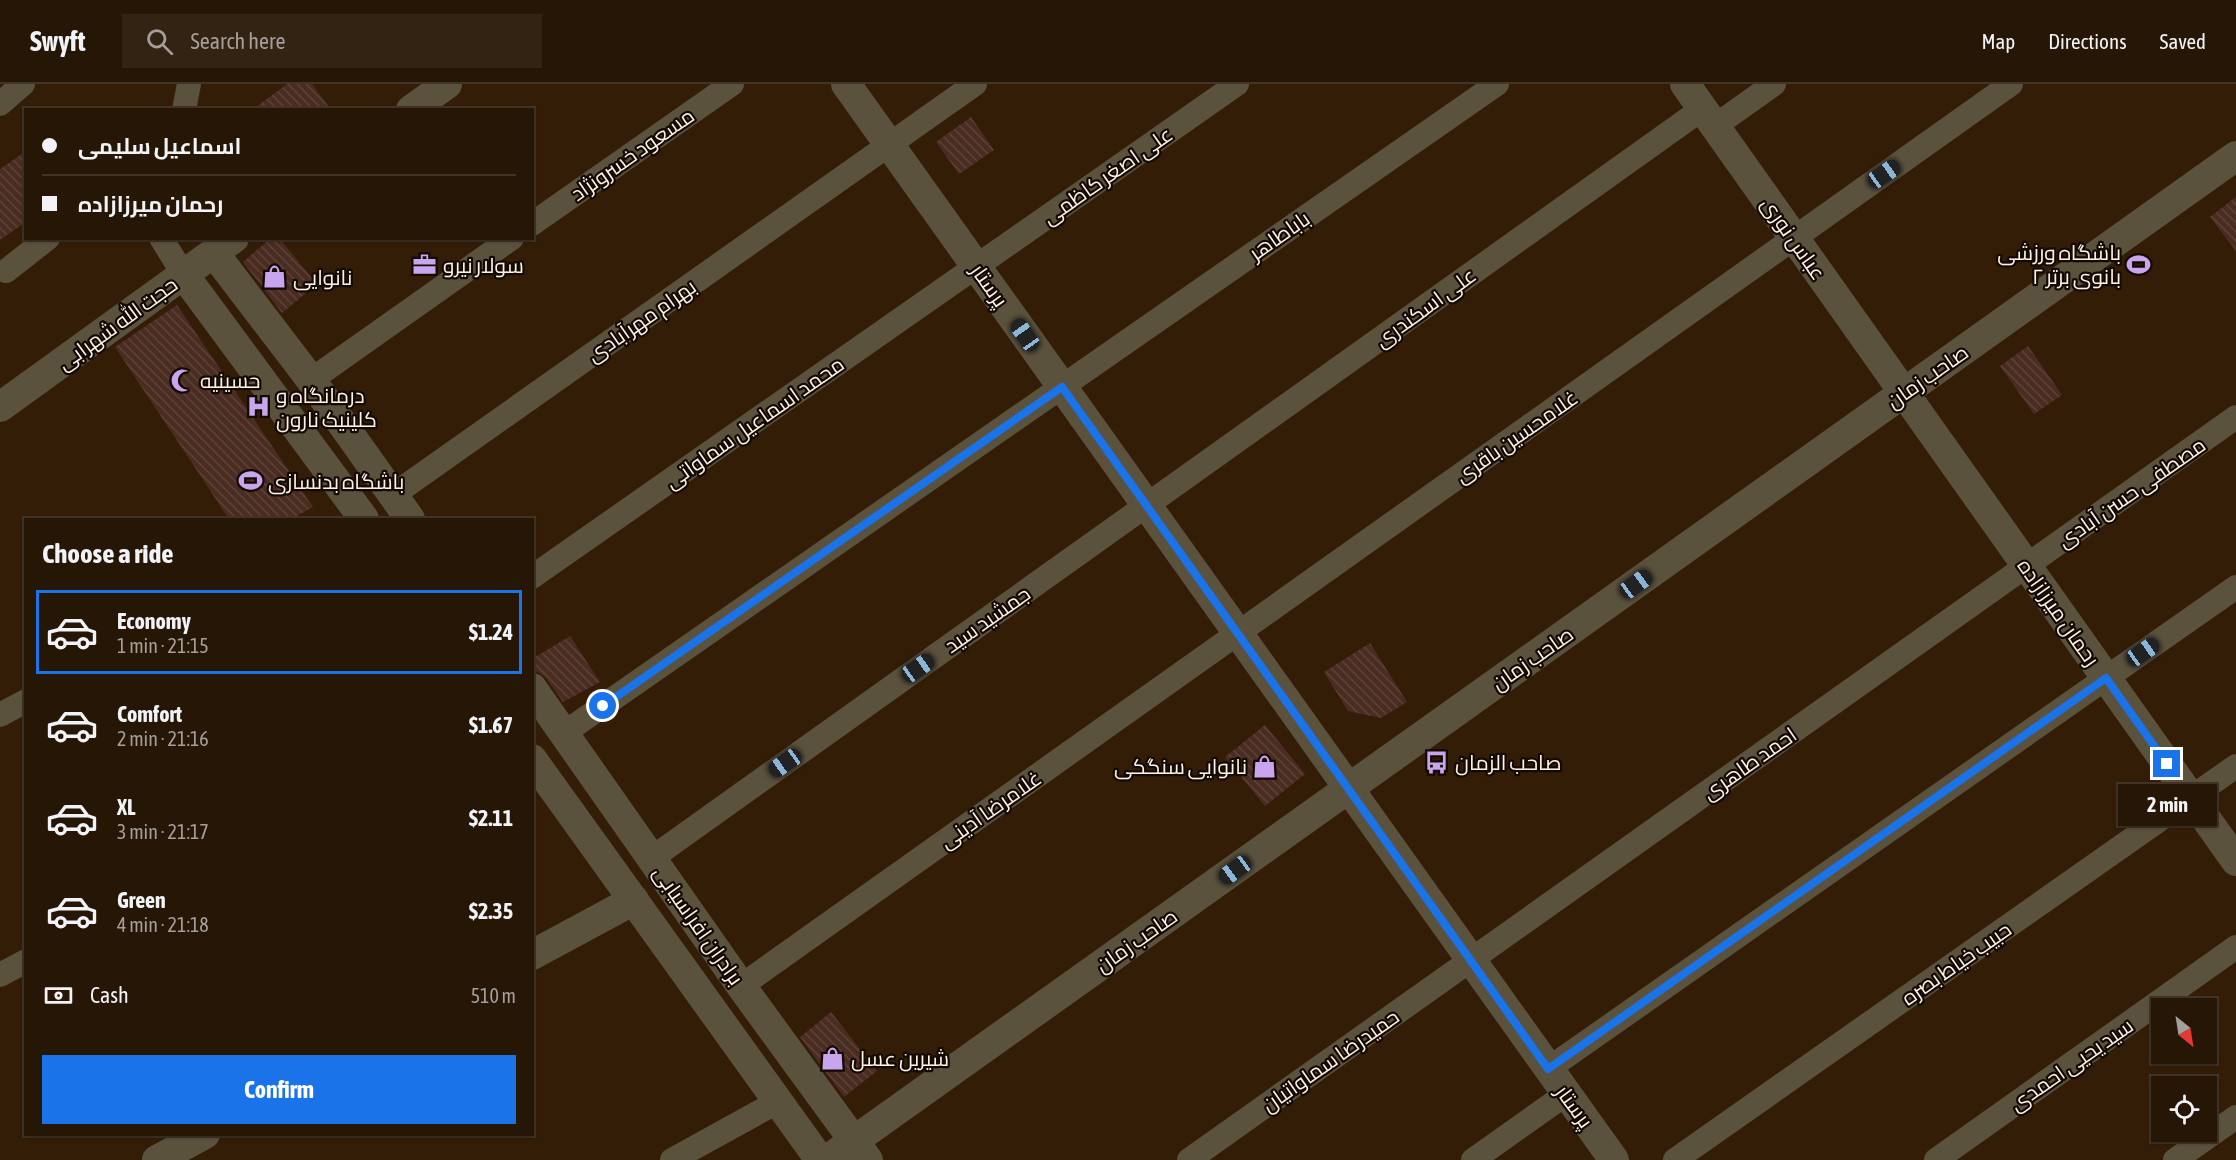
<!DOCTYPE html>
<meta charset="utf-8">
<style>
body{margin:0;font-family:"Asap Condensed",Cairo,sans-serif;background:#322313;color:#f1f3f6;height:100vh;display:flex;flex-direction:column;font-size:22px;white-space:nowrap}
*{box-sizing:border-box;margin:0}
p{font-size:20px;color:#a49f9a}
.icon{flex:none;width:33px;height:33px;fill:none;stroke:currentColor;stroke-width:2;stroke-linecap:round;stroke-linejoin:round}
.map{position:relative;flex:1;overflow:hidden}
.details{position:absolute;left:24px;top:434px;width:510px;height:618px;display:flex;flex-direction:column;background:#261605;border-radius:0px;box-shadow:0 2px 4px #0004,0 0 0 2px #423527}
.details>*{flex:none}
.top-card{position:absolute;left:24px;top:24px;width:510px;height:132px;border-radius:0px;box-shadow:0 2px 4px #0004,0 0 0 2px #423527;display:grid;align-content:center;height:132px;padding:0 18px;background:#261605}
.needle{width:39px;rotate:150deg}
.controls{position:absolute;left:2151px;top:914px;display:grid;gap:12px}
.controls a{display:grid;place-items:center;width:66px;height:66px;border-radius:0px;background:#261605;box-shadow:0 2px 4px #0004,0 0 0 2px #423527;font-size:30px}
.end{position:absolute;width:27px;height:27px;margin:-14px;border:8px solid #1a73e8;background:#fff;box-shadow:0 0 0 3px #fff}
.from{border-radius:50%}
.bubble{position:absolute;height:42px;border-radius:0px;background:#261605;box-shadow:0 2px 4px #0004,0 0 0 2px #423527;font-size:20px;font-weight:700;line-height:42px;text-align:center}
.car{position:absolute;width:18px;height:36px;margin:-18px -9px;border-radius:8px;box-shadow:0 0 4px 2px #0007;background:linear-gradient(#222 24%,#8ab4d8 0 40%,#222 0 76%,#8ab4d8 0 86%,#222 0)}
.top-card b{display:flex;align-items:center;gap:21px;height:57px;font-size:22px}
.top-card b+b{border-top:2px solid #423527}
.top-card i{width:15px;height:15px;background:#f1f3f6}
ul{padding:0;list-style:none}
li{display:flex;align-items:center;gap:18px;height:84px;margin:0 12px 9px;padding:0 6px;border:3px solid transparent;border-radius:0px}
li div{flex:1}
li b{display:block;font-size:22px}
li em{font-style:normal;font-weight:700}
li.selected{border-color:#1a73e8}
li>.icon{width:54px;height:54px;stroke-width:1.5}
h2{padding:0 18px;font-size:27px;line-height:72px}
.pay{display:flex;align-items:center;gap:15px;height:66px;padding:0 18px;font-size:22px}
.pay p{margin-inline-start:auto}
.action{display:flex;gap:12px;margin-top:auto;padding:12px 18px}
.action a{flex:1;height:69px;border-radius:0px;background:#1a73e8;color:#fff;font-size:24px;font-weight:700;line-height:69px;text-align:center}
header{display:flex;align-items:center;gap:36px;box-sizing:border-box;height:84px;padding:0 30px;background:#261605;border-bottom:2px solid #423527}
header strong{font-size:28px}
nav{display:flex;gap:33px;margin-inline-start:auto;font-size:21px}
.search{width:420px;height:54px;background:#322313;display:flex;align-items:center;gap:15px;box-sizing:border-box;padding:0 21px;border-radius:0px;color:#a49f9a;font-size:22px}
.map>svg:first-child{display:block}
.building{fill:url(#building-back-hatch)}
.lines{fill:none;stroke-linecap:round;stroke-linejoin:round}
.minor{stroke:#5b523e;stroke-width:24}
.tertiary{stroke:#5b523e;stroke-width:30}
.route{stroke:#1a73e8;stroke-width:8}
.labels{text-anchor:middle;dominant-baseline:central;stroke-width:4.5;stroke-linejoin:round;paint-order:stroke}
.street-label{font-size:21px;fill:#fef1e7;stroke:#130a03}
.poi-label{font-size:21px;fill:#fef1e7;stroke:#130a03;text-anchor:start}
</style>
<header>
<strong>Swyft</strong>
<div class="search"><svg class="icon" aria-label="search" viewBox="0 0 24 24"><circle cx="10" cy="10" r="6"/><path d="M15 15l6 6"/></svg>Search here</div>
<nav><a>Map</a><a>Directions</a><a>Saved</a></nav>
</header>
<div class="map">
<svg width="2236" height="1076" viewBox="0 0 2236 1076">
<defs>
<pattern id="building-back-hatch" width="6" height="6" patternUnits="userSpaceOnUse" patternTransform="scale(1.5)"><rect width="6" height="6" fill="#4a2c22"/><path d="M-1 5l2 2M0 0l6 6M5-1l2 2" fill="none" stroke="#5c4137"/></pattern>
</defs>
<rect width="100%" height="100%" fill="#331d07"/>
<g class="building">
<polygon points="287,0 312,0 331,26 252,26"/>
<polygon points="971,33 994,66 959,90 936,58"/>
<polygon points="26,67 26,138 0,156 0,85"/>
<polygon points="2236,113 2236,167 2210,133"/>
<polygon points="271,154 279,154 317,200 282,229 243,178"/>
<polygon points="177,221 313,423 292,435 229,435 115,263"/>
<polygon points="2028,262 2062,311 2034,330 2000,282"/>
<polygon points="570,552 600,598 563,618 546,594 540,589 532,587 532,575"/>
<polygon points="1370,559 1407,618 1381,634 1348,627 1324,588"/>
<polygon points="1265,641 1305,690 1265,722 1225,673"/>
<polygon points="831,928 877,987 844,1013 800,953"/>
</g>
<g class="lines">
<g class="minor">
<polyline points="0,20 23,0"/>
<polyline points="184,26 189,0"/>
<polyline points="1715,42 1774,0"/>
<polyline points="532,140 732,0"/>
<polyline points="161,154 184,191"/>
<polyline points="6,187 48,154"/>
<polyline points="311,296 512,154"/>
<polyline points="393,411 975,0"/>
<polyline points="532,493 1237,0"/>
<polyline points="0,631 26,617"/>
<polyline points="564,649 1497,0"/>
<polyline points="652,774 1702,25"/>
<polyline points="0,891 26,877"/>
<polyline points="741,902 2011,0"/>
<polyline points="1548,985 2236,503"/>
<polyline points="672,1076 777,1018"/>
<polyline points="1189,1076 2236,333"/>
<polyline points="1473,1076 1566,1010"/>
<polyline points="1675,1076 2236,682"/>
<polyline points="1936,1076 2236,863"/>
<polyline points="2175,1076 2236,1033"/>
</g>
<g class="tertiary">
<polyline points="846,0 1614,1076"/>
<polyline points="1685,0 2236,777"/>
<polyline points="411,26 447,0"/>
<polyline points="214,169 311,296 410,435"/>
<polyline points="184,191 364,435"/>
<polyline points="0,323 234,154"/>
<polyline points="532,604 741,902 868,1076"/>
<polyline points="532,675 820,1076"/>
<polyline points="532,871 634,816"/>
<polyline points="157,1076 205,1050"/>
<polyline points="827,1076 2236,72"/>
</g>
</g>
<g class="lines">
<polyline class="route" points="603,622 1062,303 1548,985 2106,594 2167,680"/>
</g>
<defs>
<symbol id="stadium-bare" viewBox="-9 -9 18 18"><path d="M0-5a6.5 5 0 1 0 0 10a6.5 5 0 1 0 0-10ZM-3.5-1.8h7v3.6h-7Z" fill="#c9a5ee" stroke="#130a03" stroke-width="2.5" paint-order="stroke"/></symbol>
<symbol id="office-bare" viewBox="-9 -9 18 18"><path d="M-6-3h4V-5.5h4V-3h4V5H-6ZM-1-4.5V-3h2v-1.5ZM-6 0V1H6V0Z" fill="#c9a5ee" stroke="#130a03" stroke-width="2.5" paint-order="stroke"/></symbol>
<symbol id="shop-bare" viewBox="-9 -9 18 18"><path d="M-5-2.5h2.3a2.7 3.5 0 0 1 5.4 0H5L5.5 6h-11ZM-1.5-2.5h3a1.5 2.3 0 0 0-3 0Z" fill="#c9a5ee" stroke="#130a03" stroke-width="2.5" paint-order="stroke"/></symbol>
<symbol id="mosque-bare" viewBox="-9 -9 18 18"><path d="M3.5-4.9A6 6 0 1 0 3.5 4.9A5 5 0 1 1 3.5-4.9Z" fill="#c9a5ee" stroke="#130a03" stroke-width="2.5" paint-order="stroke"/></symbol>
<symbol id="hospital-bare" viewBox="-9 -9 18 18"><path d="M-5-5h3v3.5h4V-5h3V5h-3V1.5h-4V5h-3Z" fill="#c9a5ee" stroke="#130a03" stroke-width="2.5" paint-order="stroke"/></symbol>
<symbol id="bus-bare" viewBox="-9 -9 18 18"><path d="M-5-6H5V4H4V6H2V4H-2V6H-4V4H-5ZM-3.5-4V0h7V-4ZM-3.5 1.2v1.5H-2V1.2ZM2 1.2v1.5H3.5V1.2Z" fill="#c9a5ee" stroke="#130a03" stroke-width="2.5" paint-order="stroke"/></symbol>
</defs>
<g fill-rule="evenodd">
<use href="#stadium-bare" x="2122" y="164" width="33" height="33"/>
<use href="#office-bare" x="408" y="164" width="33" height="33"/>
<use href="#shop-bare" x="258" y="176" width="33" height="33"/>
<use href="#mosque-bare" x="166" y="280" width="33" height="33"/>
<use href="#hospital-bare" x="242" y="306" width="33" height="33"/>
<use href="#stadium-bare" x="234" y="380" width="33" height="33"/>
<use href="#bus-bare" x="1420" y="662" width="33" height="33"/>
<use href="#shop-bare" x="1248" y="666" width="33" height="33"/>
<use href="#shop-bare" x="816" y="958" width="33" height="33"/>
</g>
<g class="labels">
<g class="street-label">
<text transform="translate(632 70) rotate(-35)">مسعود خسرونژاد</text>
<text transform="translate(1107 91) rotate(-35)">علی اصغر کاظمی</text>
<text transform="translate(1279 151) rotate(-35)">باباطاهر</text>
<text transform="translate(1794 154) rotate(55)">عباس نوری</text>
<text transform="translate(990 201) rotate(55)">پرستار</text>
<text transform="translate(1425 223) rotate(-36)">علی اسکندری</text>
<text transform="translate(641 236) rotate(-35)">بهرام مهرآبادی</text>
<text transform="translate(117 239) rotate(-36)">حجت الله شهرابی</text>
<text transform="translate(1927 292) rotate(-35)">صاحب زمان</text>
<text transform="translate(754 338) rotate(-35)">محمد اسماعیل سماواتی</text>
<text transform="translate(1516 352) rotate(-35)">غلامحسین باقری</text>
<text transform="translate(2131 408) rotate(-35)">مصطفی حسن آبادی</text>
<text transform="translate(2059 528) rotate(55)">رحمان میرزازاده</text>
<text transform="translate(987 535) rotate(-35)">جمشید سید</text>
<text transform="translate(1532 574) rotate(-35)">صاحب زمان</text>
<text transform="translate(1749 679) rotate(-35)">احمد طاهری</text>
<text transform="translate(990 725) rotate(-35)">غلامرضا آدینی</text>
<text transform="translate(699 841) rotate(55)">برادران افراسیابی</text>
<text transform="translate(1136 856) rotate(-35)">صاحب زمان</text>
<text transform="translate(1956 879) rotate(-35)">حبیب خیاط بصره</text>
<text transform="translate(1330 976) rotate(-35)">حمیدرضا سماواتیان</text>
<text transform="translate(2071 980) rotate(-35)">سید یحیی احمدی</text>
<text transform="translate(1575 1022) rotate(54)">پرستار</text>
</g>
<g class="poi-label">
<text x="2121" y="168" text-anchor="end">باشگاه ورزشی<tspan x="2121" dy="24">بانوی برتر ۲</tspan></text>
<text x="443" y="181">سولار نیرو</text>
<text x="293" y="193">نانوایی</text>
<text x="200" y="296">حسینیه</text>
<text x="276" y="311">درمانگاه و<tspan x="276" dy="24">کلینیک نارون</tspan></text>
<text x="268" y="397">باشگاه بدنسازی</text>
<text x="1455" y="678">صاحب الزمان</text>
<text x="1247" y="682" text-anchor="end">نانوایی سنگکی</text>
<text x="851" y="974">شیرین عسل</text>
</g>
</g>
</svg>
<div class="controls">
<a><svg class="needle" viewBox="-14 -14 28 28"><path d="M0-13l5 13h-10z" fill="#e53935"/><path d="M0 13l5-13h-10z" fill="#a49f9a"/></svg></a>
<a><svg class="icon" aria-label="locate" viewBox="0 0 24 24"><circle cx="12" cy="12" r="6"/><path d="M12 2v4M12 18v4M2 12h4M18 12h4"/></svg></a>
</div>
<i class="end from" style="left:603px;top:622px"></i>
<i class="end" style="left:2167px;top:680px"></i>
<div class="bubble" style="left:2118px;top:700px;width:99px">2 min</div>
<i class="car" style="left:1884px;top:90px;rotate:55deg"></i>
<i class="car" style="left:1025px;top:251px;rotate:325deg"></i>
<i class="car" style="left:1636px;top:500px;rotate:54deg"></i>
<i class="car" style="left:2143px;top:568px;rotate:55deg"></i>
<i class="car" style="left:918px;top:584px;rotate:55deg"></i>
<i class="car" style="left:785px;top:679px;rotate:235deg"></i>
<i class="car" style="left:1235px;top:786px;rotate:234deg"></i>
<div class="top-card">
<b><i class="from"></i>اسماعیل سلیمی</b>
<b><i></i>رحمان میرزازاده</b>
</div>
<section class="details">
<h2>Choose a ride</h2>
<ul>
<li class="selected"><svg class="icon" aria-label="car" viewBox="0 0 24 24"><path d="M5 17H2v-5l4-1 3-4h7l3 4 3 1v5h-3M9 17h6M6 11h13"/><circle cx="7" cy="17" r="2"/><circle cx="17" cy="17" r="2"/></svg><div><b>Economy</b><p>1 min · 21:15</p></div><em>$1.24</em></li>
<li><svg class="icon" aria-label="car" viewBox="0 0 24 24"><path d="M5 17H2v-5l4-1 3-4h7l3 4 3 1v5h-3M9 17h6M6 11h13"/><circle cx="7" cy="17" r="2"/><circle cx="17" cy="17" r="2"/></svg><div><b>Comfort</b><p>2 min · 21:16</p></div><em>$1.67</em></li>
<li><svg class="icon" aria-label="car" viewBox="0 0 24 24"><path d="M5 17H2v-5l4-1 3-4h7l3 4 3 1v5h-3M9 17h6M6 11h13"/><circle cx="7" cy="17" r="2"/><circle cx="17" cy="17" r="2"/></svg><div><b>XL</b><p>3 min · 21:17</p></div><em>$2.11</em></li>
<li><svg class="icon" aria-label="car" viewBox="0 0 24 24"><path d="M5 17H2v-5l4-1 3-4h7l3 4 3 1v5h-3M9 17h6M6 11h13"/><circle cx="7" cy="17" r="2"/><circle cx="17" cy="17" r="2"/></svg><div><b>Green</b><p>4 min · 21:18</p></div><em>$2.35</em></li>
</ul>
<div class="pay"><svg class="icon" aria-label="cash" viewBox="0 0 24 24"><path d="M3 7h18v10H3z"/><circle cx="12" cy="12" r="2"/></svg>Cash<p>510 m</p></div>
<div class="action"><a>Confirm</a></div>
</section>
</div>
